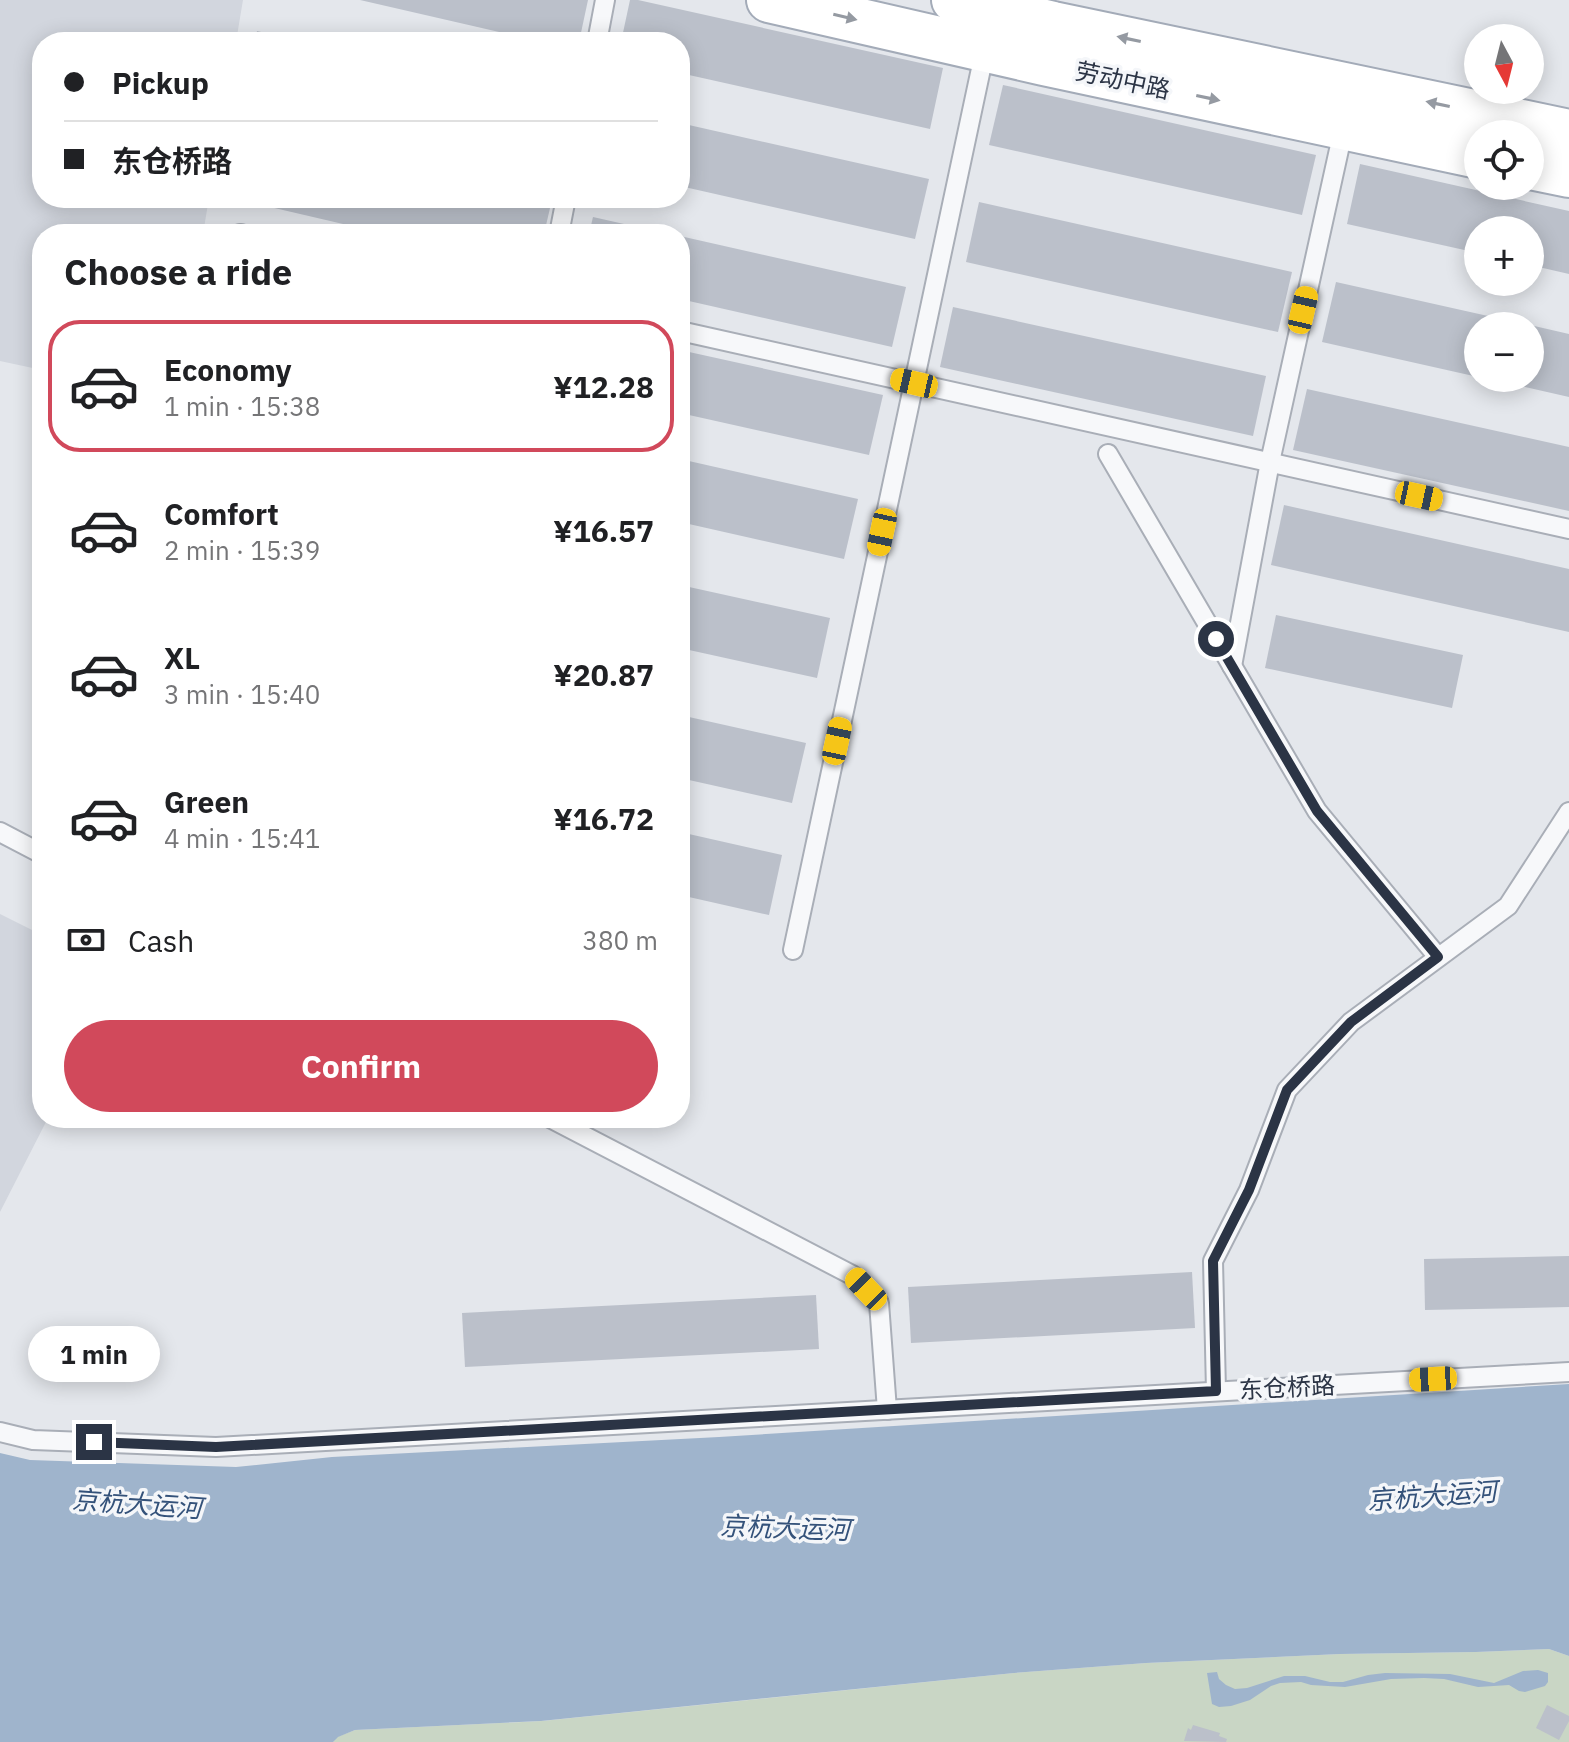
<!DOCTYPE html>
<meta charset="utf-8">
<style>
body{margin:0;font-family:"IBM Plex Sans","Noto Sans SC",sans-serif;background:#f6f6f6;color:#202124;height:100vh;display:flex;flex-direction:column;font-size:30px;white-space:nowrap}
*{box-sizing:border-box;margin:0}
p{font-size:26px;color:#757577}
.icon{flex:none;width:44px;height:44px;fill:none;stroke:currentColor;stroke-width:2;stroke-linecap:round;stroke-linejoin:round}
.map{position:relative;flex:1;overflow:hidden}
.drawer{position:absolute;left:32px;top:224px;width:658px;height:904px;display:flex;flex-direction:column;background:#fff;border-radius:32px;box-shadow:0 4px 20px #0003}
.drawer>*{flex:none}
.guide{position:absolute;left:32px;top:32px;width:658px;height:176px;border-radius:32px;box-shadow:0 4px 20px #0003;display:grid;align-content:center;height:176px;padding:0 32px;background:#fff}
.needle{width:52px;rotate:173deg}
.fabs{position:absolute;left:1464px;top:24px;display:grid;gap:16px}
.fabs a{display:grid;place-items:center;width:80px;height:80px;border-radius:50%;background:#fff;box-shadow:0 4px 20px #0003;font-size:40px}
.end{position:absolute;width:36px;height:36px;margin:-18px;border:10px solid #2b3445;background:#fff;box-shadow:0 0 0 4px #fff}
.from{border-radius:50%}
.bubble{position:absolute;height:56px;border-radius:28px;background:#fff;box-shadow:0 4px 20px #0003;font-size:26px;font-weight:800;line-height:56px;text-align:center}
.car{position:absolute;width:24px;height:48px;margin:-24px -12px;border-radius:10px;box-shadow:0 0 6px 2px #0007;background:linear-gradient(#f5c518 24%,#345 0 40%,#f5c518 0 76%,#345 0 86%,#f5c518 0)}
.guide b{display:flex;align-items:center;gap:28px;height:76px;font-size:30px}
.guide b+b{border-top:2px solid #e0e0e0}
.guide i{width:20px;height:20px;background:#202124}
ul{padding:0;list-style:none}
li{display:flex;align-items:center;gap:24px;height:132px;margin:0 16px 12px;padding:0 16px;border:4px solid transparent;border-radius:32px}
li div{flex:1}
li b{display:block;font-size:30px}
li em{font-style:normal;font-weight:800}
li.current{border-color:#d1495b}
li>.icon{width:72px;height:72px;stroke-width:1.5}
h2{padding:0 32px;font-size:36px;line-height:96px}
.pay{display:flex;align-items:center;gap:20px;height:88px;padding:0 32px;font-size:30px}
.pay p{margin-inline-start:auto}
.button{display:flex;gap:16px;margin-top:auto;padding:16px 32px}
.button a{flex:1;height:92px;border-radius:48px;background:#d1495b;color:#fff;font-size:32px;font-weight:800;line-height:92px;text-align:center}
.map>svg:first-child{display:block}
.built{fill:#d2d6de}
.green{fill:#c9d6c5}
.water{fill:#9fb4cc}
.building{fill:#bbc0ca}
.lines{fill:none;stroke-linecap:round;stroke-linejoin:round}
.lane-casing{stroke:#a9aeb7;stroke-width:22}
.primary-casing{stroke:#a3abb8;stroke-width:48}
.lane{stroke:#f7f8fa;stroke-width:18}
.primary{stroke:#fff;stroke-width:44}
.oneway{fill:#959aa2}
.route{stroke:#2b3445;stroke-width:10}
.labels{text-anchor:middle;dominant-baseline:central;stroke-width:7;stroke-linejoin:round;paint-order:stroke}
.street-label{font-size:24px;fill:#2b3445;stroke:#f4f6f9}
.water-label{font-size:26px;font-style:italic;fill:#34527a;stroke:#f4f6f9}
</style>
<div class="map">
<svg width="1569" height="1742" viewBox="0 0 1569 1742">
<rect width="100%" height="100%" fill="#e4e7ec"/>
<g class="built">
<polygon points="0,0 243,0 236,42 42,42 42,198 209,198 203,234 42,234 42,370 0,361"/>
<polygon points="0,914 42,935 42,1118 48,1118 0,1212"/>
</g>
<polygon class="green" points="1549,1649 1569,1656 1569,1742 333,1742 337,1737 355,1730 542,1721 1014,1673 1146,1663 1340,1654 1476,1652"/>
<g class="water">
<polygon points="1569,1384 1569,1656 1549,1649 1476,1652 1340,1654 1146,1663 1014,1673 541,1721 355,1730 338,1737 333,1742 0,1742 0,1453 30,1460 236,1467 332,1457 719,1437"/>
<polygon points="1538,1670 1548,1673 1548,1682 1545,1686 1525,1692 1519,1691 1509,1685 1478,1687 1444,1679 1424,1678 1391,1679 1345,1687 1311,1685 1301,1682 1280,1683 1271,1686 1250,1700 1231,1706 1219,1707 1212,1704 1207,1673 1217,1672 1219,1679 1226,1685 1235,1689 1247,1688 1284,1676 1305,1676 1330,1682 1343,1682 1368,1675 1385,1673 1450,1674 1494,1683 1523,1671"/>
</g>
<g class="building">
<polygon points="360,0 588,0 579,42 543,42"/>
<polygon points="630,0 638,0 943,68 930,129 680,73 680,42 621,42"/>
<polygon points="257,31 300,41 300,42 255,42"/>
<polygon points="1003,85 1316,155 1302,215 989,145"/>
<polygon points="680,123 929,179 915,239 680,186"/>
<polygon points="1360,164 1569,211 1569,274 1530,265 1530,230 1478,230 1478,253 1347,224"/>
<polygon points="231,198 507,198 550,208 544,234 386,234"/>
<polygon points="979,202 1292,272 1278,332 966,262"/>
<polygon points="593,217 664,233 663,234 589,234"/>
<polygon points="680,236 906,287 892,347 680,299"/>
<polygon points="1336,282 1528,325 1527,326 1478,326 1478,377 1322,342"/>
<polygon points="953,307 1266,376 1253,436 940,367"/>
<polygon points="1530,325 1569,334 1569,397 1490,379 1530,378"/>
<polygon points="680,350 883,395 869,455 680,413"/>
<polygon points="1307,389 1569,447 1569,511 1293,450"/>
<polygon points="680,459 858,499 844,559 680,522"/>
<polygon points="1284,505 1569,569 1569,632 1271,565"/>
<polygon points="680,585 830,618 817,678 680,648"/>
<polygon points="1276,615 1463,655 1452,708 1265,668"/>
<polygon points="680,715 806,743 792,803 680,778"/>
<polygon points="680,832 782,855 769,915 680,895"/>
<polygon points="1569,1256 1569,1307 1425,1310 1424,1259"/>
<polygon points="1192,1272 1195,1328 911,1343 908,1287"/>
<polygon points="816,1295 819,1349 465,1367 462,1313"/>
<polygon points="1547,1705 1569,1716 1569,1721 1559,1740 1536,1728"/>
<polygon points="1193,1725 1220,1733 1219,1736 1227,1739 1226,1742 1184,1741 1188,1728 1191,1730"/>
</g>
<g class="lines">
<defs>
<g id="lane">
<polyline points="597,42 605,0"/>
<polyline points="240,234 241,234"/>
<polyline points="559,234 566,198"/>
<polyline points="680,331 1569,529"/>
<polyline points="1108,454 1317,811 1438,957"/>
<polyline points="1232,666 1270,462 1344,127"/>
<polyline points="0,832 42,854"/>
<polyline points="793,950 985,50"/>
<polyline points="550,1118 852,1275 879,1303 887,1410"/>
<polyline points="1216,1391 1213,1261 1249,1190 1287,1090 1351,1022 1508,906 1569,812"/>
<polyline points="0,1432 33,1440 216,1447 1569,1372"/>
</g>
<g id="primary">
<polyline points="769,0 1044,63 1478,156"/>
<polyline points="954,0 1053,24 1569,132"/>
<polyline points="1530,167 1569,175"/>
</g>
</defs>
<use href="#lane" class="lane-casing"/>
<use href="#primary" class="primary-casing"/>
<use href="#lane" class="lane"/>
<use href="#primary" class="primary"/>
</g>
<defs><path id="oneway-solid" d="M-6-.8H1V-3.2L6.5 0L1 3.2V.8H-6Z" transform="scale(2)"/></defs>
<g class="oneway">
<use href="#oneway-solid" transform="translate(845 17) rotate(13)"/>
<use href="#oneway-solid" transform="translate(1129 39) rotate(-168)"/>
<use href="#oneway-solid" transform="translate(1208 98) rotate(12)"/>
<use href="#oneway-solid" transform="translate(1438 104) rotate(-168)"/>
</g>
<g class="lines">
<polyline class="route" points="94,1442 216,1447 1216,1391 1213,1261 1249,1190 1287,1090 1351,1022 1438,957 1317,811 1216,639"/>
</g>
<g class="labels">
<g class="street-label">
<text transform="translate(1123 80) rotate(12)">劳动中路</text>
<text transform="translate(1287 1387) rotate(-3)">东仓桥路</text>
</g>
<g class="water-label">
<text transform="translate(1432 1495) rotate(-4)">京杭大运河</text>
<text transform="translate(137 1503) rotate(4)">京杭大运河</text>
<text transform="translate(785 1527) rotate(2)">京杭大运河</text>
</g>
</g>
</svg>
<div class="fabs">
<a><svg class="needle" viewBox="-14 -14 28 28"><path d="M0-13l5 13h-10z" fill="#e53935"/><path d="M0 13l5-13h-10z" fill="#757577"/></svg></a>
<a><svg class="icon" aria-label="locate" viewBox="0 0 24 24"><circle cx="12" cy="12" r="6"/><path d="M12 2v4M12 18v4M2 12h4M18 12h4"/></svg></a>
<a>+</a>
<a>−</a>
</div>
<i class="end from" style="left:1216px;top:639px"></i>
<i class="end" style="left:94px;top:1442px"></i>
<div class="bubble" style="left:28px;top:1326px;width:132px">1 min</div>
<i class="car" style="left:1303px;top:310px;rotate:13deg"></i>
<i class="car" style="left:914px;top:383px;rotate:283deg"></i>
<i class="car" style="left:1419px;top:496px;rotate:102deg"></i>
<i class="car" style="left:882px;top:532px;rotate:192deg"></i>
<i class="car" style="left:837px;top:741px;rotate:12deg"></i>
<i class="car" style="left:866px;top:1289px;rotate:316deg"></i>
<i class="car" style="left:1433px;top:1379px;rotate:267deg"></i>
<div class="guide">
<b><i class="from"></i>Pickup</b>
<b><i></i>东仓桥路</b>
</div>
<section class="drawer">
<h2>Choose a ride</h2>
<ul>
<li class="current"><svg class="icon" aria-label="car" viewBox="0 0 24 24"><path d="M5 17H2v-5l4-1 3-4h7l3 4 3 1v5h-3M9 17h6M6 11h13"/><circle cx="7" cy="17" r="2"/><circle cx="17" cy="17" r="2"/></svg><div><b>Economy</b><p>1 min · 15:38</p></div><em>¥12.28</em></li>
<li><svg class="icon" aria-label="car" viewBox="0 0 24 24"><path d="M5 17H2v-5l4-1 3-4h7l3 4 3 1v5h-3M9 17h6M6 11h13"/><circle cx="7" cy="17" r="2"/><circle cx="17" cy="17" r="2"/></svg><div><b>Comfort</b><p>2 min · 15:39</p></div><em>¥16.57</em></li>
<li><svg class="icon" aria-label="car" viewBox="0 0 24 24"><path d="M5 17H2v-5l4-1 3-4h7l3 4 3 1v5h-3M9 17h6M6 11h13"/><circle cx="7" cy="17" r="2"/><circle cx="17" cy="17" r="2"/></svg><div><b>XL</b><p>3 min · 15:40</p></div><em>¥20.87</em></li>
<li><svg class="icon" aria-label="car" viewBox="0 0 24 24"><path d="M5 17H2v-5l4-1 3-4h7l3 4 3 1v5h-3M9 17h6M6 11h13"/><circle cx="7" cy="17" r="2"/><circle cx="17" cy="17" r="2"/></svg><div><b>Green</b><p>4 min · 15:41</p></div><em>¥16.72</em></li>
</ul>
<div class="pay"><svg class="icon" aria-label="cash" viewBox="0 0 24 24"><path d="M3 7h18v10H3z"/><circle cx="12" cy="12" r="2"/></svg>Cash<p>380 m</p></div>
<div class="button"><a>Confirm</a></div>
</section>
</div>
